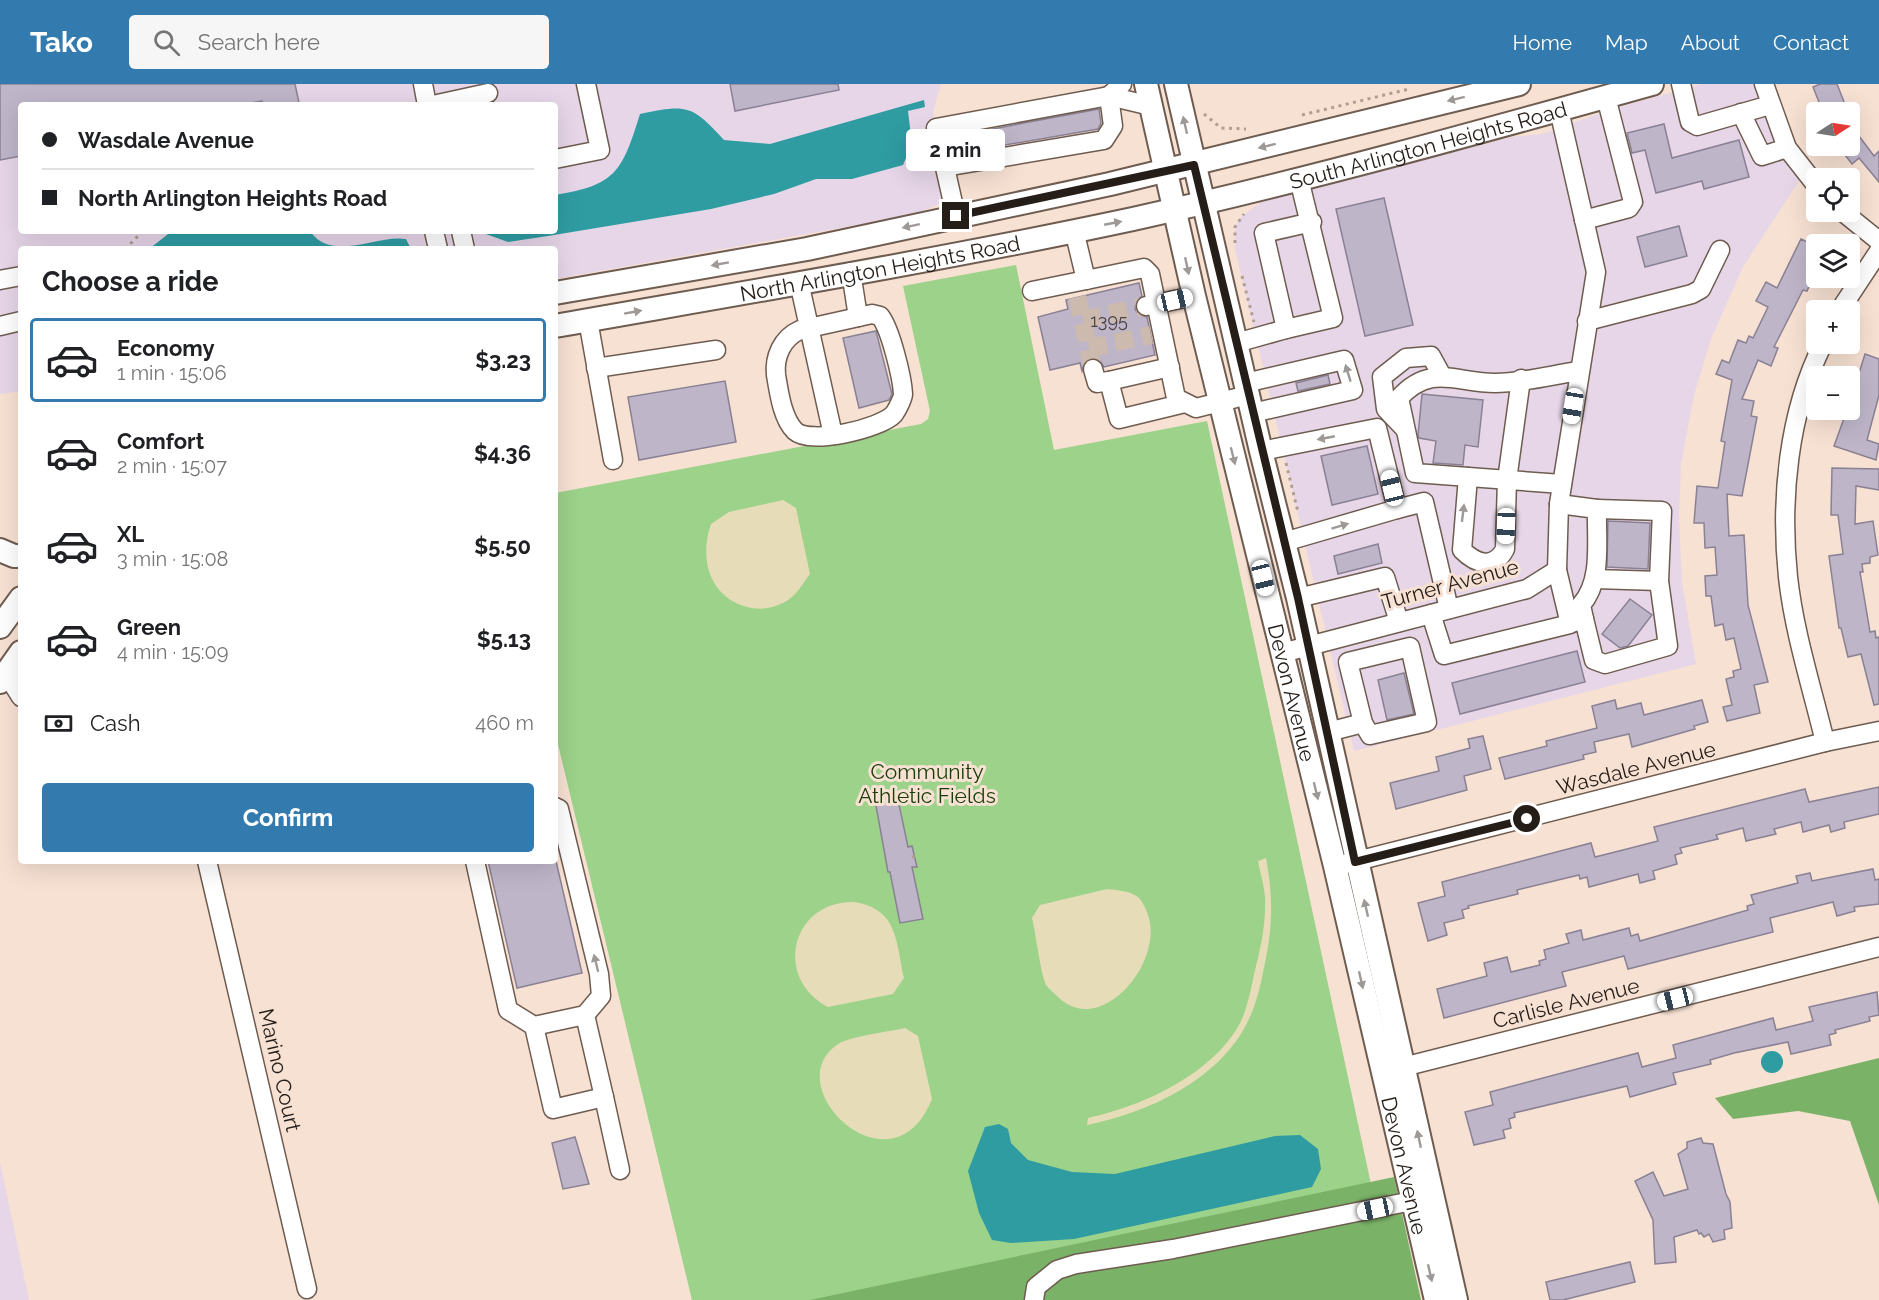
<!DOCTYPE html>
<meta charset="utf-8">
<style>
body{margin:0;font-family:Raleway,sans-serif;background:#f6f6f6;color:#202124;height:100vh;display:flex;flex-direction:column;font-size:22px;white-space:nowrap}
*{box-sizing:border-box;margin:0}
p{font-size:20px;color:#757577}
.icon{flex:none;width:33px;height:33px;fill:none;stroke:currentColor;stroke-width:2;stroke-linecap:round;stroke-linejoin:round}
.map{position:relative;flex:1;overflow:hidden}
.sheet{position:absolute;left:18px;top:162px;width:540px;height:618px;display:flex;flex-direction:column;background:#fff;border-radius:6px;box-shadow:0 6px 24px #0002}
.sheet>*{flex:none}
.top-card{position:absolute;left:18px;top:18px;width:540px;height:132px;border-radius:6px;box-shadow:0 6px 24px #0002;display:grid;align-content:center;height:132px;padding:0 24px;background:#fff}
.needle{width:39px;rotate:78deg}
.fabs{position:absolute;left:1806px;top:18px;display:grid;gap:12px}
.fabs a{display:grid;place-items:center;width:54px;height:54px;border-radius:6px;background:#fff;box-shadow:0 6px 24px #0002;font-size:30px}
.end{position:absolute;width:27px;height:27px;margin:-14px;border:8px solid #251d18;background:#fff;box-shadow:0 0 0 3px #fff}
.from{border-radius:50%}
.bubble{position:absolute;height:42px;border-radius:6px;background:#fff;box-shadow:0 6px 24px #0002;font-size:20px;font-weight:700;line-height:42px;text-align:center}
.car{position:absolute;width:18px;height:36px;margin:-18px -9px;border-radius:8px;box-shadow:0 0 4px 2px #0007;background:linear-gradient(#fff 24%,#345 0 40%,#fff 0 76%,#345 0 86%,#fff 0)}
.top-card b{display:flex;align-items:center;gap:21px;height:57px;font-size:22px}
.top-card b+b{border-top:2px solid #e0e0e0}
.top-card i{width:15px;height:15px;background:#202124}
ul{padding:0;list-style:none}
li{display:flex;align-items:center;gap:18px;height:84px;margin:0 12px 9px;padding:0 12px;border:3px solid transparent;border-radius:6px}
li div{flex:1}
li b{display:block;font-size:22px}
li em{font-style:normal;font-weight:700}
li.selected{border-color:#337baf}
li>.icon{width:54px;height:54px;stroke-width:1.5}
h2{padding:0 24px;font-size:27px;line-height:72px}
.pay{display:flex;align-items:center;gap:15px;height:66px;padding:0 24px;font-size:22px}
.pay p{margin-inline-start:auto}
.cta{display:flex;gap:12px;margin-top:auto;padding:12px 24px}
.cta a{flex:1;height:69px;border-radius:6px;background:#337baf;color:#fff;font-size:24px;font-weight:700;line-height:69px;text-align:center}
header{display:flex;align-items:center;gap:36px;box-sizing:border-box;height:84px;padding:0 30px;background:#337baf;color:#fff}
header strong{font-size:28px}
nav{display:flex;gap:33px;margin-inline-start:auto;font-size:21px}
.search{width:420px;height:54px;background:#f6f6f6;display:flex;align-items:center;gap:15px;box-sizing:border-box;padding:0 21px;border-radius:6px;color:#757577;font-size:22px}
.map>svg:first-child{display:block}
.commercial{fill:#e6d6e8;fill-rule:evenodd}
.green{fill:#9cd289}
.forest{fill:#7ab267}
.sand{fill:#e6dcb7}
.water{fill:#2f9ca2}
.building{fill:#beb5c9;stroke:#8a8194;stroke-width:1.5}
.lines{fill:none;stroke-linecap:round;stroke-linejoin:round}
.minor-tunnel{stroke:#cdbaae;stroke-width:18;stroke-dasharray:18 9;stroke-linecap:butt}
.minor-casing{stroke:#6f5c50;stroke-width:21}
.major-casing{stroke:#6f5c50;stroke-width:26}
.path{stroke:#b09e93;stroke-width:3;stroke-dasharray:3 4.5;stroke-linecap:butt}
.minor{stroke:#fff;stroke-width:18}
.major{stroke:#fff;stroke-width:22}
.oneway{fill:#9d9997}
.route{stroke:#251d18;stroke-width:8}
.labels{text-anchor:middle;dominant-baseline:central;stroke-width:6;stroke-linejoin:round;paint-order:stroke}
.number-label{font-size:18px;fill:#4b4344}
.street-label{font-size:21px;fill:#251d18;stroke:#f7e1d3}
.park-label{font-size:21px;fill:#193d08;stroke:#f7e1d3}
</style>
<header>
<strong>Tako</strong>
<div class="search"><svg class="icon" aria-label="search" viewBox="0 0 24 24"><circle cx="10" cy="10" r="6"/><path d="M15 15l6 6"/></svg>Search here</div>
<nav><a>Home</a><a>Map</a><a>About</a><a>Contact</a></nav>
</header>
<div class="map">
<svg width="1879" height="1216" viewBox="0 0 1879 1216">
<rect width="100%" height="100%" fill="#f7e1d3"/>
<g class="commercial">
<path d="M 0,0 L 941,0 L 933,28 L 952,115 L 912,131 L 555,195 L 555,165 L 21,165 L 21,307 L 0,310 ZM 21,21 L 555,21 L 555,147 L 21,147 Z"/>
<polygon points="1702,0 1764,0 1805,88 1743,183 1711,255 1694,311 1681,380 1679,436 1682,498 1696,580 1354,667 1235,165 1235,143 1241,133 1261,118 1512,53 1542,50 1609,26"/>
<polygon points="0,1078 29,1216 0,1216"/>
</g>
<polygon class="green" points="1016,181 1054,366 1207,337 1374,1114 892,1216 692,1216 555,648 555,409 921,340 928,335 930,327 903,202"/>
<g class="forest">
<polygon points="1879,974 1879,1121 1850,1037 1798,1027 1733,1035 1715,1014"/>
<polygon points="1394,1093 1421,1216 810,1216"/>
</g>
<g class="sand">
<path d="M 783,416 L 796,424 L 810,490 C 802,500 797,512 783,519 C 771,525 759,526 747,523 C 709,513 699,474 711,440 L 729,428 Z"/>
<path d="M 1266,774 C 1273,810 1273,843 1265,879 C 1261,899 1257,919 1248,937 C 1220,996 1147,1029 1087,1041 L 1088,1034 C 1143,1022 1216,989 1242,935 C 1249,918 1252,899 1256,882 C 1262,859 1266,836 1265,813 C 1264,801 1260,789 1258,777 Z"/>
<path d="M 1107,805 C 1117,806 1130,807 1138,813 C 1142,816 1145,824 1147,828 C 1167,876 1101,955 1058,913 C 1055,910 1048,904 1046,901 C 1040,887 1036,850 1032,834 L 1040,821 Z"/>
<path d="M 854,818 C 898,825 896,857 904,894 L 893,910 L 828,923 C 773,894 791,817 854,818 Z"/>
<path d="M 905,944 L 918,952 L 932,1015 C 892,1115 775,1002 838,960 C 851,952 888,948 905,944 Z"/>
</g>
<g class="water">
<path d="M 924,16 L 925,23 L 908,27 L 912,60 L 903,81 L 852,95 L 816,95 L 774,110 L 711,125 L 548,152 L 508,158 L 483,149 L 555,147 L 555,111 C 617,101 622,87 640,30 C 687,20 692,21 724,56 L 770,60 Z"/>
<path d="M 172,147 L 310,147 C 331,179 378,150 406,155 L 411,165 L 149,165 Z"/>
<circle cx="1772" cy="978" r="11"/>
<polygon points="999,1040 1008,1045 1011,1059 1028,1076 1072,1088 1115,1090 1275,1052 1300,1051 1318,1065 1321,1085 1312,1103 1074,1155 1011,1159 992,1156 979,1129 968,1087 985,1043"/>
</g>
<g class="building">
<polygon points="0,0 295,0 299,19 286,21 262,21 262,17 240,21 21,21 21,72 0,76"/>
<polygon points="730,0 838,0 839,6 735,27"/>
<polygon points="1820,0 1837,0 1848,28 1823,28 1813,3"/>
<polygon points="1099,25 1101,39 1098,45 953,70 950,53"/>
<polygon points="1664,40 1672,74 1739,56 1749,93 1704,105 1702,97 1656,109 1645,66 1632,69 1627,49"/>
<polygon points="1850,40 1874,72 1879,67 1879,98 1859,74 1852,80 1838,62 1850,62"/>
<polygon points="1384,114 1413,241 1365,252 1336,125"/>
<polygon points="1679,142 1687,172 1645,183 1637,153"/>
<polygon points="1801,155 1816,162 1816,187 1807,207 1803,206 1774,263 1778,264 1771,282 1758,276 1742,315 1754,317 1751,332 1757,333 1742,412 1727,410 1729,452 1744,451 1748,521 1768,598 1754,601 1760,629 1727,637 1723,623 1732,621 1726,595 1734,593 1733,587 1741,585 1734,554 1726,556 1723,540 1715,542 1711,512 1706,512 1705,492 1717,491 1715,463 1705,464 1704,439 1694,439 1697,402 1718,404 1725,358 1721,357 1732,296 1716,290 1722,276 1729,279 1738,256 1746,259 1749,252 1753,254 1768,223 1756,217 1766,198 1777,204"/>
<polygon points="1139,199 1142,212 1136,218 1135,225 1138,230 1147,233 1155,271 1104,283 1100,277 1090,274 1085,278 1082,287 1080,279 1050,286 1038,233 1068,225 1066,216"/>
<polygon points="876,247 892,310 889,316 859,324 843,254"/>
<polygon points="1865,270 1879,275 1879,311 1867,356 1879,360 1876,376 1834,362 1847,326 1850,326 1850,318"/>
<polygon points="1328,291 1330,300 1298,307 1296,299"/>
<polygon points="725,297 736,358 639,376 628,313"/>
<polygon points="1422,310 1483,316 1478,363 1465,361 1463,381 1433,379 1436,357 1419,354 1418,351"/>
<polygon points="1367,362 1378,410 1332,421 1321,372"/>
<polygon points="1832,384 1879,385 1879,406 1856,402 1855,440 1873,437 1878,471 1870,473 1870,479 1862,480 1863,488 1860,488 1870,548 1875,547 1876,554 1879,553 1879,620 1874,621 1861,570 1848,573 1841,544 1839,544 1829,472 1843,470 1838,431 1831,431"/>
<polygon points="1608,437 1650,439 1648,485 1607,483"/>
<polygon points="1378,460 1382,479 1338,490 1334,472"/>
<polygon points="1630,515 1652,531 1628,562 1620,564 1602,550"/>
<polygon points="1577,567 1585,598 1460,630 1452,599"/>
<polygon points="1404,589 1414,630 1387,636 1378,596"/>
<polygon points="1615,616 1617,625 1641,619 1644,631 1702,616 1708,638 1694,642 1695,645 1632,663 1629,650 1594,658 1596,668 1583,671 1584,675 1505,695 1499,674 1547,662 1546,657 1597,644 1592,622"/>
<polygon points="1483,652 1491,685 1464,692 1467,706 1396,725 1390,699 1439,687 1436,673 1470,664 1468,655"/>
<polygon points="1879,703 1879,730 1844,738 1845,744 1831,748 1829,741 1803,748 1801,738 1774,745 1776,750 1746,757 1743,744 1716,751 1718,755 1680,764 1682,769 1675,771 1677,780 1653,787 1655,795 1640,799 1638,790 1589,803 1587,793 1580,795 1579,791 1517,806 1518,810 1468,822 1469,824 1462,826 1464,834 1444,839 1447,851 1428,857 1418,819 1445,812 1442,798 1591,759 1595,773 1623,766 1658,757 1654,743 1805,705 1809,718"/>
<polygon points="897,711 908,763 912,762 917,783 912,783 923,835 900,839 890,788 888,788 875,716"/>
<polygon points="488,777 556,777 582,889 517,904"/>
<polygon points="1873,785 1875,796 1879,795 1879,820 1854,823 1855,827 1837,832 1833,818 1770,834 1773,848 1628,885 1624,872 1590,881 1562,888 1566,902 1444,934 1437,905 1487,892 1484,879 1507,873 1511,888 1540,881 1539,877 1546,875 1544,866 1569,859 1566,850 1581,846 1583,856 1629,844 1631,852 1638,850 1640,857 1748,826 1747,822 1754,820 1751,811 1798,799 1796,792 1810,789 1812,797"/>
<polygon points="1877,908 1879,931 1869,933 1870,937 1835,946 1836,949 1829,951 1831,961 1791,970 1788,958 1734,969 1710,976 1711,980 1673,989 1676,1000 1630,1013 1627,1002 1514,1029 1515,1033 1509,1035 1511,1044 1503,1046 1505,1054 1474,1061 1465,1028 1493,1021 1490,1008 1638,969 1642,983 1676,974 1673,961 1773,934 1776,946 1813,937 1809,923"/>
<polygon points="575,1053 589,1100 563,1105 552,1059"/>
<polygon points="1701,1054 1703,1059 1713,1060 1726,1110 1730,1118 1732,1144 1724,1146 1725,1155 1713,1158 1709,1150 1704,1153 1701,1149 1699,1150 1697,1146 1674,1153 1676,1178 1655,1180 1653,1136 1635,1097 1653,1088 1664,1112 1688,1105 1678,1070 1687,1064 1687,1058"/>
<polygon points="1630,1178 1635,1198 1563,1216 1550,1216 1546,1198"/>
</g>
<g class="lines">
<g class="minor-tunnel">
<polyline points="1077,213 1093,285"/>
<polyline points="1083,236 1144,222"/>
<polyline points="1089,264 1151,251"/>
</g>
<defs>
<g id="minor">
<polyline points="423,0 427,21"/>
<polyline points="1681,0 1690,38 1697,42 1770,21"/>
<polyline points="1764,0 1787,64 1816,101"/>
<polyline points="1109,12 1122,0"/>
<polyline points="433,21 488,9"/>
<polyline points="1741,29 1762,72 1787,64"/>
<polyline points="555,75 600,66 586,0"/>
<polyline points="945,83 1104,56 1113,42 1109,12"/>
<polyline points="1299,95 1333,234 1286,245 1264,149 1312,138"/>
<polyline points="1843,128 1879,157"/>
<polyline points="956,132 936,44 1109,12 1151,22"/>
<polyline points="1584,136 1629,124 1633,118 1606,13"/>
<polyline points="1074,146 1086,196 1144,184 1150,190 1176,314 1196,324 1248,311"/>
<polyline points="434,147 438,165"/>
<polyline points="461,147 465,165"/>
<polyline points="851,188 858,233"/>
<polyline points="0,196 21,192"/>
<polyline points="799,198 833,351"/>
<polyline points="1032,207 1086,196"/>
<polyline points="1146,222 1194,212"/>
<polyline points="1840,226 1879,167"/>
<path d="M 872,230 L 880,232 C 890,244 902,292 903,310 C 903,314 897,326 894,330 C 880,345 810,361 795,347 C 782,334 779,308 776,291 C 774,273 782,254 800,246 Z"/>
<polyline points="588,236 613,376"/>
<polyline points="1587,237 1692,210 1701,205 1720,166"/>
<polyline points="0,242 21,237"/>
<polyline points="1236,259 1286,245"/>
<path d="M 1823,260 C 1788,329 1780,416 1788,493 C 1794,548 1812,604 1825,658"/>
<polyline points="1170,283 1109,297 1119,335 1185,319"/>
<polyline points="596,284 716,266"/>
<polyline points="1093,285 1097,299 1109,297"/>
<polyline points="1245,299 1344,276 1353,306 1252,329"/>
<polyline points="1405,345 1386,325 1382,293 1406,274 1431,272 1442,292"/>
<polyline points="1261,367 1377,344 1397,425 1284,458"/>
<path d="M 1468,393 L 1462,466 C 1476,480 1494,486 1505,465 L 1507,396 L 1521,295"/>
<path d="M 1562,400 L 1415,389 L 1399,314 C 1431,279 1456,299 1495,299 C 1522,299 1552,291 1579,287"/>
<path d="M 1559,420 L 1597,425 C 1596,457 1603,496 1581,521 L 1584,535 L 1575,538"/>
<polyline points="1397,425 1424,418 1449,525"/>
<polyline points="1595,495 1659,497"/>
<polyline points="1298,514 1385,493 1399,538"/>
<polyline points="1431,530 1444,571 1570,540 1557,486"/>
<polyline points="1584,535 1594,576 1605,580 1668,562 1659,497 1662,427 1597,425"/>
<polyline points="1282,569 1527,505 1557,486 1559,420 1596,188 1559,26"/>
<polyline points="6,589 21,613"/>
<polyline points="1328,648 1363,639 1348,578 1410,563 1427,638 1370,651 1363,639"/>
<polyline points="207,777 307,1205"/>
<polyline points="475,777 508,926 534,942 585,931 601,912 599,890 559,725 555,723"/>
<polyline points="1345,780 1825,658 1879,647"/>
<polyline points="534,942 553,1025 604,1013 585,931"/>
<polyline points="1403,983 1879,863"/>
<polyline points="604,1013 620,1086"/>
<polyline points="1034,1216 1036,1203 1057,1186 1076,1180 1173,1165 1412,1117"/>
</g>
<g id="major">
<path id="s1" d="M 1146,0 L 1194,212 L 1335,782 L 1436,1216"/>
<polyline points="1176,0 1261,367 1298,514 1456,1216"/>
<polyline points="555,209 807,165 1110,100 1519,0"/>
<path id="s2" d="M 555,242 C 748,208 941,176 1133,135 C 1308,96 1480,48 1652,0"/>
<polyline points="0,466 14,472 21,472"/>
<polyline points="0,543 21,514"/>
<polyline points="0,598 21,568"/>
</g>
</defs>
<use href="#minor" class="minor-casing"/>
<use href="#major" class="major-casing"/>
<g class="path">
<polyline points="1204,30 1221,44 1246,45"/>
<polyline points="1302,31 1409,5"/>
<polyline points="1235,159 1235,143 1244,130"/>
<polyline points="125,165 143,147"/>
<polyline points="1242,192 1254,238"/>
<polyline points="1286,379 1298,428"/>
<polyline points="912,773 917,772"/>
</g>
<use href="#minor" class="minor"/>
<use href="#major" class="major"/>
</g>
<defs><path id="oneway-solid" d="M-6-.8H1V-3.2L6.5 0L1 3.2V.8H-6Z" transform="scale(1.5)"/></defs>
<g class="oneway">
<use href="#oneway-solid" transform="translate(1456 15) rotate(166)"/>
<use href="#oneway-solid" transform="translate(1185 41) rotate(-103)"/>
<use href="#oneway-solid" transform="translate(1267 62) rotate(166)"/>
<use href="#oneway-solid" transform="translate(1113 139) rotate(-11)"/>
<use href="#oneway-solid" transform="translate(911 142) rotate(168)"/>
<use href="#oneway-solid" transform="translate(720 180) rotate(170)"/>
<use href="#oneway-solid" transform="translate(1187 182) rotate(78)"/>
<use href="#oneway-solid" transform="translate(633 228) rotate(-10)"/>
<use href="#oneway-solid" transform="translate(1348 289) rotate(-107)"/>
<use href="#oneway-solid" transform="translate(1326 354) rotate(169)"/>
<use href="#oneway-solid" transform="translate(1233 372) rotate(76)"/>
<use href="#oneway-solid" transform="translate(1463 429) rotate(-83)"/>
<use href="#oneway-solid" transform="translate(1340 442) rotate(-17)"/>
<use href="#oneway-solid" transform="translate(1316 707) rotate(76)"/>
<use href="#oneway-solid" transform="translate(1366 824) rotate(-103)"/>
<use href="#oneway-solid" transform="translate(596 879) rotate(-104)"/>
<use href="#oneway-solid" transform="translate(1361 896) rotate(77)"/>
<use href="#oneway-solid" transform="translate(1419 1055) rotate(-102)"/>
<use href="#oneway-solid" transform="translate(1430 1189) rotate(77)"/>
</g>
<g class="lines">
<polyline class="route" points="956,132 1194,81 1298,514 1355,778 1527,735"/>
</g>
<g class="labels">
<g class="number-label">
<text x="1109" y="236">1395</text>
</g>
<g class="street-label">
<text stroke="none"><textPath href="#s2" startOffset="892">South Arlington Heights Road</textPath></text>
<text stroke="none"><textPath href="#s2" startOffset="330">North Arlington Heights Road</textPath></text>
<text transform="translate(1450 500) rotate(-15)">Turner Avenue</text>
<text stroke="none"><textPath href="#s1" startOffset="626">Devon Avenue</textPath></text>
<text transform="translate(1636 684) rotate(-14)">Wasdale Avenue</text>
<text transform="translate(1566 919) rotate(-14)">Carlisle Avenue</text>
<text transform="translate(280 986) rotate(77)">Marino Court</text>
<text stroke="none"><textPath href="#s1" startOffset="1112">Devon Avenue</textPath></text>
</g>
<g class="park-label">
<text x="927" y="687">Community<tspan x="927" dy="24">Athletic Fields</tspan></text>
</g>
</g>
</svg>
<div class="fabs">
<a><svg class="needle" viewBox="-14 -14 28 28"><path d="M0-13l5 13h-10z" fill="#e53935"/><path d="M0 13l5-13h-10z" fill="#757577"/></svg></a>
<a><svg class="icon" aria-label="locate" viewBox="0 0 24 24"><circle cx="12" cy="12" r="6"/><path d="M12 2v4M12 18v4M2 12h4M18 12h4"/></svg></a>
<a><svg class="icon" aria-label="layers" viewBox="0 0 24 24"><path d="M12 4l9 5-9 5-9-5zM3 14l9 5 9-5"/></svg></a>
<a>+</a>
<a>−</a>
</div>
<i class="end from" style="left:1527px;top:735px"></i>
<i class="end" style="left:956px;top:132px"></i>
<div class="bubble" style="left:906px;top:45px;width:99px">2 min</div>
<i class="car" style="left:1175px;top:216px;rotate:77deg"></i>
<i class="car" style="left:1573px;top:322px;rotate:189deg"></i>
<i class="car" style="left:1392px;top:404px;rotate:346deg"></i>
<i class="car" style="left:1506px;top:442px;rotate:182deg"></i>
<i class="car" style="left:1263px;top:494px;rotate:166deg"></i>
<i class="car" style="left:1675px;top:915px;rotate:256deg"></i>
<i class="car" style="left:1375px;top:1125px;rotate:258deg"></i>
<div class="top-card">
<b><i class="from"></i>Wasdale Avenue</b>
<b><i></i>North Arlington Heights Road</b>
</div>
<section class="sheet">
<h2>Choose a ride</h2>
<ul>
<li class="selected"><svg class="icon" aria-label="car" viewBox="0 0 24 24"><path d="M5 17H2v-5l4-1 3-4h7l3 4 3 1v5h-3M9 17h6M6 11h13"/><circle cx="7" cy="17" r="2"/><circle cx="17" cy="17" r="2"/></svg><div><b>Economy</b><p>1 min · 15:06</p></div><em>$3.23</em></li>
<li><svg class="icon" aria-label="car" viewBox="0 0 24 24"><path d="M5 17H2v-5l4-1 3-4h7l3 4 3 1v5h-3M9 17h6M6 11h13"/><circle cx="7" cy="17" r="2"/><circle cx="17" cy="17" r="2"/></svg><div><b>Comfort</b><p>2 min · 15:07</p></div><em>$4.36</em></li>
<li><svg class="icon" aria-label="car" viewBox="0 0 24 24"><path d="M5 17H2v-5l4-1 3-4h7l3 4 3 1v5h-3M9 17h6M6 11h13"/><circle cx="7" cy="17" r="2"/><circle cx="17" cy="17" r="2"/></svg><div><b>XL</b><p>3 min · 15:08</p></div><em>$5.50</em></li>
<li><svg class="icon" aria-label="car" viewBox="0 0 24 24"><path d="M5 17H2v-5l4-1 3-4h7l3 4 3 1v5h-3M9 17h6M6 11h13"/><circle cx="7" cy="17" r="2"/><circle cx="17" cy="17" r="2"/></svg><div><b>Green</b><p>4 min · 15:09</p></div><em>$5.13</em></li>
</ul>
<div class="pay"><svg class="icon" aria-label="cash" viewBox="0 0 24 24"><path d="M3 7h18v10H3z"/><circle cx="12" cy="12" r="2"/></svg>Cash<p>460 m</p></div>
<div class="cta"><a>Confirm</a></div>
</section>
</div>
